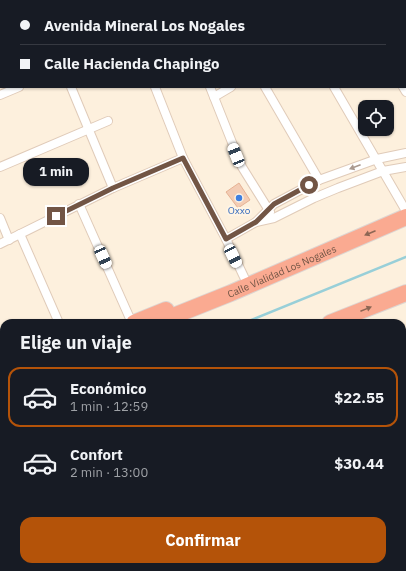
<!DOCTYPE html>
<html lang="es">
<meta charset="utf-8">
<style>
body{margin:0;font-family:"IBM Plex Sans",sans-serif;background:#20242c;color:#f1f3f6;height:100vh;display:flex;flex-direction:column;font-size:15px;white-space:nowrap}
*{box-sizing:border-box;margin:0}
p{font-size:13px;color:#9ea1a6}
.icon{flex:none;width:22px;height:22px;fill:none;stroke:currentColor;stroke-width:2;stroke-linecap:round;stroke-linejoin:round}
.map{position:relative;flex:1;overflow:hidden}
.sheet{position:absolute;left:0px;top:319px;width:406px;height:252px;display:flex;flex-direction:column;background:#171b24;border-radius:12px 12px 0 0;box-shadow:0 1px 3px #0004}
.sheet>*{flex:none}
.hud{position:absolute;left:0px;top:0px;width:406px;height:88px;box-shadow:0 1px 3px #0004;display:grid;align-content:center;height:88px;padding:0 20px;background:#171b24}
.buttons{position:absolute;left:358px;top:100px;display:grid;gap:8px}
.buttons a{display:grid;place-items:center;width:36px;height:36px;border-radius:8px;background:#171b24;box-shadow:0 1px 3px #0004;font-size:20px}
.end{position:absolute;width:18px;height:18px;margin:-9px;border:5px solid #725545;background:#fff;box-shadow:0 0 0 2px #fff}
.from{border-radius:50%}
.bubble{position:absolute;height:28px;border-radius:12px;background:#171b24;box-shadow:0 1px 3px #0004;font-size:13px;font-weight:800;line-height:28px;text-align:center}
.car{position:absolute;width:12px;height:24px;margin:-12px -6px;border-radius:5px;box-shadow:0 0 3px 1px #0007;background:linear-gradient(#fff 24%,#345 0 40%,#fff 0 76%,#345 0 86%,#fff 0)}
.hud b{display:flex;align-items:center;gap:14px;height:38px;font-size:15px}
.hud b+b{border-top:1px solid #363941}
.hud i{width:10px;height:10px;background:#f1f3f6}
ul{padding:0;list-style:none}
li{display:flex;align-items:center;gap:12px;height:60px;margin:0 8px 6px;padding:0 12px;border:2px solid transparent;border-radius:12px}
li div{flex:1}
li b{display:block;font-size:15px}
li em{font-style:normal;font-weight:800}
li.selected{border-color:#b45309}
li>.icon{width:36px;height:36px;stroke-width:1.5}
h2{padding:0 20px;font-size:18px;line-height:48px}
.cta{display:flex;gap:8px;margin-top:auto;padding:8px 20px}
.cta a{flex:1;height:46px;border-radius:12px;background:#b45309;color:#fff;font-size:16px;font-weight:800;line-height:46px;text-align:center}
.map>svg:first-child{display:block}
.lines{fill:none;stroke-linecap:round;stroke-linejoin:round}
.stream{stroke:#98cfd8;stroke-width:2.5}
.building{fill:#f3ccb4;stroke:#e6b294}
.street-casing{stroke:#e0cbb9;stroke-width:10}
.secondary-casing{stroke:#e8ceb9;stroke-width:14}
.highway-casing{stroke:#ddd6d2;stroke-width:18}
.street{stroke:#fff;stroke-width:8}
.secondary{stroke:#fff;stroke-width:12}
.highway{stroke:#faaa91;stroke-width:16}
.oneway{fill:#aa998f}
.oneway2{fill:#8d6654}
.route{stroke:#725545;stroke-width:5}
.shop-dot{fill:#3f7fe0;stroke:#fff4e4;stroke-width:1.5}
.labels{text-anchor:middle;dominant-baseline:central;stroke-width:4;stroke-linejoin:round;paint-order:stroke}
.shop-label{font-size:10px;fill:#366cbe;stroke:#fff4e4}
.street-label{font-size:10px;fill:#725545;stroke:#fff4e4}
</style>
<div class="map">
<svg width="406" height="571" viewBox="0 0 406 571">
<rect width="100%" height="100%" fill="#fdf0dd"/>
<g class="lines">
<g class="stream">
<polyline points="244,323 406,257"/>
<polyline points="0,422 4,421"/>
</g>
</g>
<polygon class="building" points="239,183 250,200 238,208 226,192"/>
<g class="lines">
<defs>
<g id="street">
<polyline points="37,0 38,1"/>
<polyline points="120,0 121,1"/>
<polyline points="179,0 180,1"/>
<polyline points="282,0 283,1"/>
<polyline points="352,0 352,1"/>
<polyline points="259,1 261,0"/>
<polyline points="0,17 1,16"/>
<polyline points="71,87 113,188"/>
<polyline points="155,87 183,158 226,239 244,277"/>
<polyline points="210,87 237,155 242,167 270,212"/>
<polyline points="265,87 319,180"/>
<polyline points="334,87 406,211"/>
<polyline points="403,87 406,92"/>
<polyline points="0,95 19,87"/>
<polyline points="214,97 231,87"/>
<polyline points="0,167 108,121"/>
<polyline points="79,204 132,323"/>
<polyline points="0,218 9,240"/>
<polyline points="256,222 274,204 319,180 377,159 406,153"/>
<polyline points="20,234 59,323"/>
<polyline points="226,239 256,222 274,218 314,198 338,188 383,171 406,167"/>
<polyline points="0,244 113,188 183,158"/>
<polyline points="0,356 4,365"/>
<polyline points="86,567 88,571"/>
<polyline points="161,567 162,571"/>
<polyline points="233,567 234,571"/>
<polyline points="311,567 313,571"/>
</g>
<g id="secondary">
<polyline points="0,547 4,557"/>
<polyline points="8,567 10,571"/>
</g>
<g id="highway">
<polyline points="134,323 166,310"/>
<path id="s1" d="M 156,323 L 231,293 L 406,217"/>
<polyline points="330,323 406,293"/>
<polyline points="0,374 4,372"/>
<polyline points="0,387 4,386"/>
<polyline points="0,455 4,453"/>
<polyline points="0,479 4,473"/>
</g>
</defs>
<use href="#street" class="street-casing"/>
<use href="#secondary" class="secondary-casing"/>
<use href="#highway" class="highway-casing"/>
<use href="#street" class="street"/>
<use href="#secondary" class="secondary"/>
<use href="#highway" class="highway"/>
</g>
<defs><path id="oneway-solid" d="M-6-.8H1V-3.2L6.5 0L1 3.2V.8H-6Z"/></defs>
<use class="oneway" href="#oneway-solid" transform="translate(355 167) rotate(159)"/>
<g class="oneway2">
<use href="#oneway-solid" transform="translate(370 233) rotate(157)"/>
<use href="#oneway-solid" transform="translate(366 309) rotate(-22)"/>
</g>
<g class="lines">
<polyline class="route" points="56,216 113,188 183,158 226,239 256,222 274,204 309,185"/>
</g>
<circle class="shop-dot" cx="239" cy="198" r="4"/>
<g class="labels">
<g class="shop-label">
<text x="239" y="210">Oxxo</text>
</g>
<g class="street-label">
<text stroke="none"><textPath href="#s1" startOffset="136">Calle Vialidad Los Nogales</textPath></text>
</g>
</g>
</svg>
<div class="buttons">
<a><svg class="icon" aria-label="locate" viewBox="0 0 24 24"><circle cx="12" cy="12" r="6"/><path d="M12 2v4M12 18v4M2 12h4M18 12h4"/></svg></a>
</div>
<i class="end from" style="left:309px;top:185px"></i>
<i class="end" style="left:56px;top:216px"></i>
<div class="bubble" style="left:23px;top:158px;width:66px">1 min</div>
<i class="car" style="left:236px;top:155px;rotate:338deg"></i>
<i class="car" style="left:233px;top:256px;rotate:154deg"></i>
<i class="car" style="left:103px;top:257px;rotate:156deg"></i>
<div class="hud">
<b><i class="from"></i>Avenida Mineral Los Nogales</b>
<b><i></i>Calle Hacienda Chapingo</b>
</div>
<section class="sheet">
<h2>Elige un viaje</h2>
<ul>
<li class="selected"><svg class="icon" aria-label="car" viewBox="0 0 24 24"><path d="M5 17H2v-5l4-1 3-4h7l3 4 3 1v5h-3M9 17h6M6 11h13"/><circle cx="7" cy="17" r="2"/><circle cx="17" cy="17" r="2"/></svg><div><b>Económico</b><p>1 min · 12:59</p></div><em>$22.55</em></li>
<li><svg class="icon" aria-label="car" viewBox="0 0 24 24"><path d="M5 17H2v-5l4-1 3-4h7l3 4 3 1v5h-3M9 17h6M6 11h13"/><circle cx="7" cy="17" r="2"/><circle cx="17" cy="17" r="2"/></svg><div><b>Confort</b><p>2 min · 13:00</p></div><em>$30.44</em></li>
</ul>
<div class="cta"><a>Confirmar</a></div>
</section>
</div>
